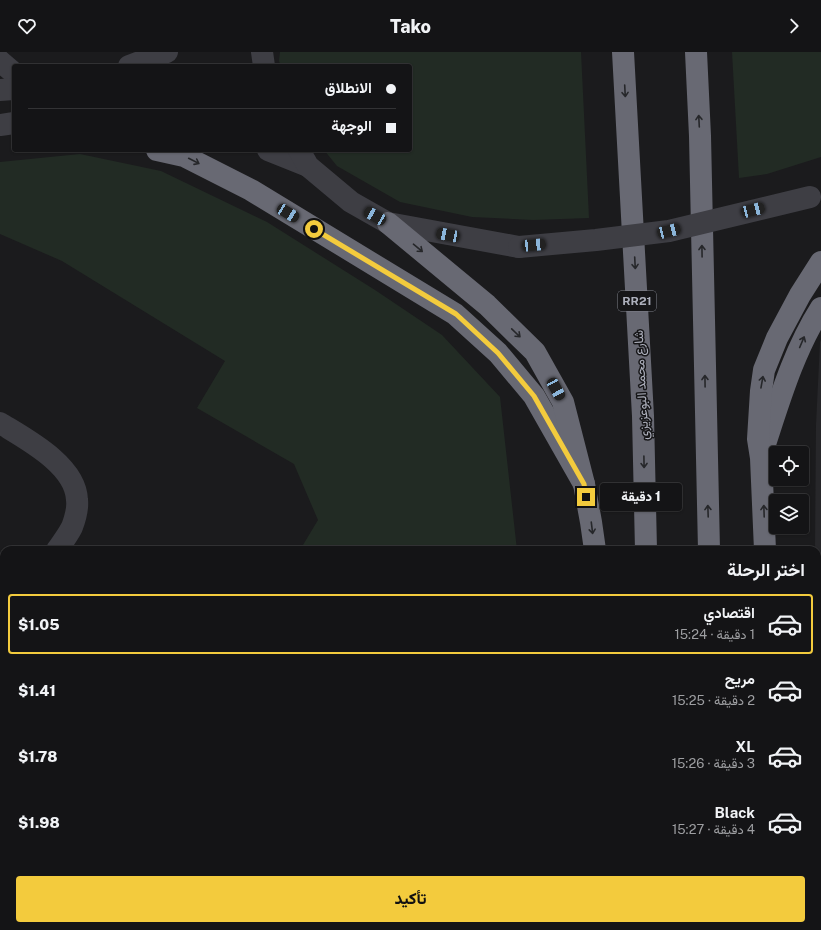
<!DOCTYPE html>
<html lang="ar">
<meta charset="utf-8">
<style>
body{margin:0;font-family:"Public Sans",Vazirmatn,sans-serif;background:#212123;color:#f1f3f6;direction:rtl;height:100vh;display:flex;flex-direction:column;font-size:15px;white-space:nowrap}
*{box-sizing:border-box;margin:0}
p{font-size:13px;color:#9d9ea1}
.icon{flex:none;width:22px;height:22px;fill:none;stroke:currentColor;stroke-width:2;stroke-linecap:round;stroke-linejoin:round}
.map{position:relative;flex:1;overflow:hidden;direction:ltr}
.details{position:absolute;left:0px;top:494px;width:821px;height:384px;display:flex;flex-direction:column;background:#141416;border-radius:12px 12px 0 0;box-shadow:0 1px 3px #0004,0 0 0 1px #333335;direction:rtl}
.details>*{flex:none}
.banner{position:absolute;left:12px;top:12px;width:400px;height:88px;border-radius:4px;box-shadow:0 1px 3px #0004,0 0 0 1px #333335;direction:rtl;display:grid;align-content:center;height:88px;padding:0 16px;background:#141416}
.buttons{position:absolute;left:769px;top:394px;display:grid;gap:8px}
.buttons a{display:grid;place-items:center;width:40px;height:40px;border-radius:4px;background:#141416;box-shadow:0 1px 3px #0004,0 0 0 1px #333335;font-size:20px}
.end{position:absolute;width:18px;height:18px;margin:-9px;border:5px solid #f3cb3d;background:#111;box-shadow:0 0 0 2px #111}
.from{border-radius:50%}
.bubble{position:absolute;height:28px;border-radius:4px;background:#141416;box-shadow:0 1px 3px #0004,0 0 0 1px #333335;font-size:13px;font-weight:800;line-height:28px;text-align:center;direction:rtl}
.car{position:absolute;width:12px;height:24px;margin:-12px -6px;border-radius:5px;box-shadow:0 0 3px 1px #0007;background:linear-gradient(#222 24%,#8ab4d8 0 40%,#222 0 76%,#8ab4d8 0 86%,#222 0)}
.banner b{display:flex;align-items:center;gap:14px;height:38px;font-size:15px}
.banner b+b{border-top:1px solid #333335}
.banner i{width:10px;height:10px;background:#f1f3f6}
ul{padding:0;list-style:none}
li{display:flex;align-items:center;gap:12px;height:60px;margin:0 8px 6px;padding:0 8px;border:2px solid transparent;border-radius:4px}
li div{flex:1}
li b{display:block;font-size:15px}
li em{font-style:normal;font-weight:800}
li.selected{border-color:#f3cb3d}
li>.icon{width:36px;height:36px;stroke-width:1.5}
h2{padding:0 16px;font-size:18px;line-height:48px}
.button{display:flex;gap:8px;margin-top:auto;padding:8px 16px}
.button a{flex:1;height:46px;border-radius:4px;background:#f3cb3d;color:#111;font-size:16px;font-weight:800;line-height:46px;text-align:center}
header{display:flex;justify-content:space-between;align-items:center;height:52px;padding:0 16px;background:#141416;font-size:18px;font-weight:800}
.map>svg:first-child{display:block}
.built{fill:#27272a}
.green{fill:#222b24}
.lines{fill:none;stroke-linecap:round;stroke-linejoin:round}
.minor{stroke:#3e3e44;stroke-width:22}
.highway{stroke:#686973;stroke-width:22}
.minor-bridge{stroke:#3e3e44;stroke-width:22}
.oneway{stroke:#26272a}
.route{stroke:#f3cb3d;stroke-width:5}
.labels{text-anchor:middle;dominant-baseline:central;stroke-width:3;stroke-linejoin:round;paint-order:stroke}
.shield{fill:#161618;stroke:#80828b;stroke-width:1}
.shield-label{font-size:12px;font-weight:bold;fill:#adb0bc}
.street-label{font-size:13px;fill:#adb0bc;stroke:#161618}
</style>
<header><svg class="icon" aria-label="forward" viewBox="0 0 24 24"><path d="M9 5l7 7-7 7"/></svg>Tako<svg class="icon" aria-label="heart" viewBox="0 0 24 24"><path d="M12 20l-8-8c-3-5 5-10 8-4 3-6 11-1 8 4z"/></svg></header>
<div class="map">
<svg width="821" height="878" viewBox="0 0 821 878">
<rect width="100%" height="100%" fill="#1b1b1d"/>
<g class="built">
<polygon points="821,288 821,605 817,558 817,498 815,498 816,373 820,290"/>
<polygon points="67,874 559,874 560,878 65,878"/>
</g>
<g class="green">
<polygon points="280,0 581,0 589,166 533,168 472,165 400,150 337,114 324,98 410,98 410,14 281,14 279,9"/>
<polygon points="732,0 821,0 821,105 767,122 739,126"/>
<polygon points="80,102 161,119 267,170 375,238 442,283 500,345 517,498 300,498 318,468 294,412 197,356 225,309 62,209 0,182 0,110"/>
</g>
<g class="lines">
<g class="minor">
<polyline points="262,0 264,14"/>
<polyline points="0,9 14,21"/>
<polyline points="129,14 167,0"/>
<polyline points="0,38 14,37"/>
<polyline points="0,73 14,71"/>
<polyline points="268,98 308,114"/>
<polyline points="299,98 308,114 351,150 388,171 519,195"/>
<path d="M 0,371 C 26,387 76,413 77,448 C 78,456 75,467 72,475 C 68,483 62,491 57,498"/>
<polyline points="0,590 4,584"/>
</g>
<g class="highway">
<polyline points="623,0 643,364 646,498"/>
<polyline points="696,0 700,84 709,498"/>
<polyline points="157,98 184,104 251,138 455,262 498,301 534,344 584,432"/>
<polyline points="388,171 487,253 535,300 563,350 584,432 591,470 595,498"/>
<path d="M 766,389 C 781,343 795,297 821,256"/>
<polyline points="765,498 761,406 758,387 761,339 764,318 777,286 800,243 821,210"/>
<polyline points="639,874 639,878"/>
<polyline points="671,874 672,878"/>
<polyline points="734,874 735,878"/>
<polyline points="785,874 786,878"/>
</g>
<polyline class="minor-bridge" points="519,195 596,188 669,179 810,145"/>
</g>
<defs><path id="oneway-shaft" d="M-6 0H5M1.5-3L5.5 0L1.5 3" fill="none" stroke-width="1.6" stroke-linecap="round" stroke-linejoin="round"/></defs>
<g class="oneway">
<use href="#oneway-shaft" transform="translate(625 39) rotate(87)"/>
<use href="#oneway-shaft" transform="translate(699 69) rotate(-93)"/>
<use href="#oneway-shaft" transform="translate(194 109) rotate(27)"/>
<use href="#oneway-shaft" transform="translate(418 196) rotate(40)"/>
<use href="#oneway-shaft" transform="translate(702 199) rotate(-91)"/>
<use href="#oneway-shaft" transform="translate(635 211) rotate(87)"/>
<use href="#oneway-shaft" transform="translate(516 281) rotate(44)"/>
<use href="#oneway-shaft" transform="translate(802 290) rotate(-67)"/>
<use href="#oneway-shaft" transform="translate(705 329) rotate(-91)"/>
<use href="#oneway-shaft" transform="translate(762 330) rotate(-80)"/>
<use href="#oneway-shaft" transform="translate(644 410) rotate(89)"/>
<use href="#oneway-shaft" transform="translate(708 459) rotate(-92)"/>
<use href="#oneway-shaft" transform="translate(764 459) rotate(-92)"/>
<use href="#oneway-shaft" transform="translate(592 476) rotate(83)"/>
</g>
<g class="lines">
<polyline class="route" points="314,177 456,262 498,301 534,344 584,432 586,445"/>
</g>
<g class="labels">
<rect class="shield" x="618" y="239" width="38" height="20" rx="3"/>
<g class="shield-label">
<text x="637" y="249">RR21</text>
</g>
<g class="street-label">
<text transform="translate(641 333) rotate(-93)">شارع محمد البوعزيزي</text>
</g>
</g>
</svg>
<div class="buttons">
<a><svg class="icon" aria-label="locate" viewBox="0 0 24 24"><circle cx="12" cy="12" r="6"/><path d="M12 2v4M12 18v4M2 12h4M18 12h4"/></svg></a>
<a><svg class="icon" aria-label="layers" viewBox="0 0 24 24"><path d="M12 4l9 5-9 5-9-5zM3 14l9 5 9-5"/></svg></a>
</div>
<i class="end from" style="left:314px;top:177px"></i>
<i class="end" style="left:586px;top:445px"></i>
<div class="bubble" style="left:600px;top:431px;width:82px">1 دقيقة</div>
<i class="car" style="left:753px;top:158px;rotate:76deg"></i>
<i class="car" style="left:288px;top:161px;rotate:121deg"></i>
<i class="car" style="left:375px;top:164px;rotate:300deg"></i>
<i class="car" style="left:669px;top:179px;rotate:76deg"></i>
<i class="car" style="left:448px;top:183px;rotate:281deg"></i>
<i class="car" style="left:534px;top:193px;rotate:85deg"></i>
<i class="car" style="left:556px;top:337px;rotate:151deg"></i>
<div class="banner">
<b><i class="from"></i>الانطلاق</b>
<b><i></i>الوجهة</b>
</div>
<section class="details">
<h2>اختر الرحلة</h2>
<ul>
<li class="selected"><svg class="icon" aria-label="car" viewBox="0 0 24 24"><path d="M5 17H2v-5l4-1 3-4h7l3 4 3 1v5h-3M9 17h6M6 11h13"/><circle cx="7" cy="17" r="2"/><circle cx="17" cy="17" r="2"/></svg><div><b>اقتصادي</b><p>1 دقيقة · 15:24</p></div><em>$1.05</em></li>
<li><svg class="icon" aria-label="car" viewBox="0 0 24 24"><path d="M5 17H2v-5l4-1 3-4h7l3 4 3 1v5h-3M9 17h6M6 11h13"/><circle cx="7" cy="17" r="2"/><circle cx="17" cy="17" r="2"/></svg><div><b>مريح</b><p>2 دقيقة · 15:25</p></div><em>$1.41</em></li>
<li><svg class="icon" aria-label="car" viewBox="0 0 24 24"><path d="M5 17H2v-5l4-1 3-4h7l3 4 3 1v5h-3M9 17h6M6 11h13"/><circle cx="7" cy="17" r="2"/><circle cx="17" cy="17" r="2"/></svg><div><b>XL</b><p>3 دقيقة · 15:26</p></div><em>$1.78</em></li>
<li><svg class="icon" aria-label="car" viewBox="0 0 24 24"><path d="M5 17H2v-5l4-1 3-4h7l3 4 3 1v5h-3M9 17h6M6 11h13"/><circle cx="7" cy="17" r="2"/><circle cx="17" cy="17" r="2"/></svg><div><b>Black</b><p>4 دقيقة · 15:27</p></div><em>$1.98</em></li>
</ul>
<div class="button"><a>تأكيد</a></div>
</section>
</div>
